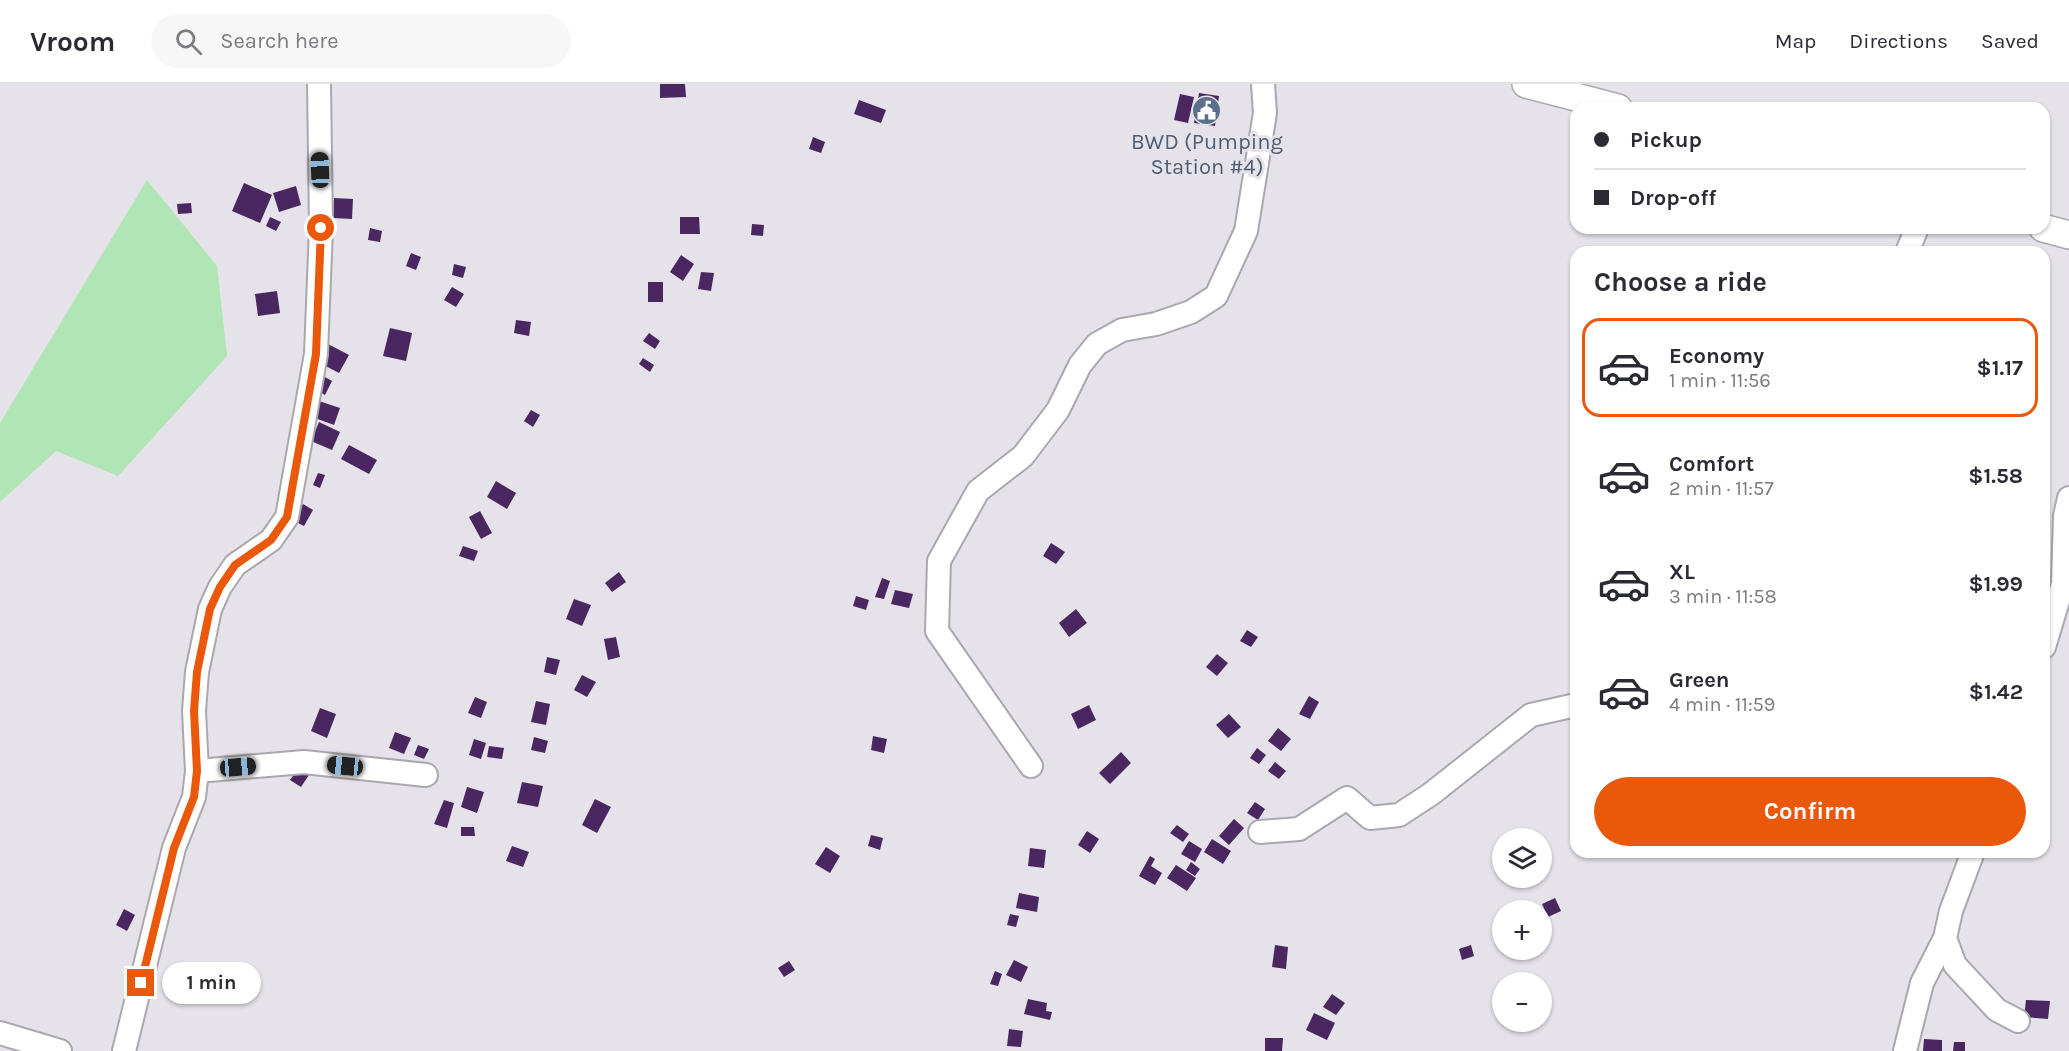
<!DOCTYPE html>
<meta charset="utf-8">
<style>
body{margin:0;font-family:Karla,sans-serif;background:#f7f7f7;color:#2b2b33;height:100vh;display:flex;flex-direction:column;font-size:22px;white-space:nowrap}
*{box-sizing:border-box;margin:0}
p{font-size:20px;color:#7c7c81}
.icon{flex:none;width:33px;height:33px;fill:none;stroke:currentColor;stroke-width:2;stroke-linecap:round;stroke-linejoin:round}
.map{position:relative;flex:1;overflow:hidden}
.side{position:absolute;left:1570px;top:162px;width:480px;height:612px;display:flex;flex-direction:column;background:#fff;border-radius:18px;box-shadow:0 2px 4px #0004}
.side>*{flex:none}
.guide{position:absolute;left:1570px;top:18px;width:480px;height:132px;border-radius:18px;box-shadow:0 2px 4px #0004;display:grid;align-content:center;height:132px;padding:0 24px;background:#fff}
.tools{position:absolute;left:1492px;top:744px;display:grid;gap:12px}
.tools a{display:grid;place-items:center;width:60px;height:60px;border-radius:50%;background:#fff;box-shadow:0 2px 4px #0004;font-size:30px}
.end{position:absolute;width:27px;height:27px;margin:-14px;border:8px solid #ea580c;background:#fff;box-shadow:0 0 0 3px #fff}
.from{border-radius:50%}
.bubble{position:absolute;height:42px;border-radius:21px;background:#fff;box-shadow:0 2px 4px #0004;font-size:20px;font-weight:700;line-height:42px;text-align:center}
.car{position:absolute;width:18px;height:36px;margin:-18px -9px;border-radius:8px;box-shadow:0 0 4px 2px #0007;background:linear-gradient(#222 24%,#8ab4d8 0 40%,#222 0 76%,#8ab4d8 0 86%,#222 0)}
.guide b{display:flex;align-items:center;gap:21px;height:57px;font-size:22px}
.guide b+b{border-top:2px solid #e1e1e2}
.guide i{width:15px;height:15px;background:#2b2b33}
ul{padding:0;list-style:none}
li{display:flex;align-items:center;gap:18px;height:99px;margin:0 12px 9px;padding:0 12px;border:3px solid transparent;border-radius:18px}
li div{flex:1}
li b{display:block;font-size:22px}
li em{font-style:normal;font-weight:700}
li.selected{border-color:#ea580c}
li>.icon{width:54px;height:54px;stroke-width:1.5}
h2{padding:0 24px;font-size:27px;line-height:72px}
.button{display:flex;gap:12px;margin-top:auto;padding:12px 24px}
.button a{flex:1;height:69px;border-radius:36px;background:#ea580c;color:#fff;font-size:24px;font-weight:700;line-height:69px;text-align:center}
header{display:flex;align-items:center;gap:36px;box-sizing:border-box;height:84px;padding:0 30px;background:#fff;border-bottom:2px solid #e1e1e2}
header strong{font-size:28px}
nav{display:flex;gap:33px;margin-inline-start:auto;font-size:21px}
.search{width:420px;height:54px;background:#f7f7f7;display:flex;align-items:center;gap:15px;box-sizing:border-box;padding:0 21px;border-radius:33px;color:#7c7c81;font-size:22px}
.map>svg:first-child{display:block}
.green{fill:#b0e5b5}
.building{fill:#4b2762}
.lines{fill:none;stroke-linecap:round;stroke-linejoin:round}
.minor-casing{stroke:#aba7ae;stroke-width:26}
.major-casing{stroke:#aba7ae;stroke-width:30}
.minor{stroke:#fff;stroke-width:22}
.major{stroke:#fff;stroke-width:27}
.route{stroke:#ea580c;stroke-width:8}
.labels{text-anchor:middle;dominant-baseline:central;stroke-width:6;stroke-linejoin:round;paint-order:stroke}
.service-label{font-size:22px;fill:#4e5e75;stroke:#e6e2e9}
</style>
<header>
<strong>Vroom</strong>
<div class="search"><svg class="icon" aria-label="search" viewBox="0 0 24 24"><circle cx="10" cy="10" r="6"/><path d="M15 15l6 6"/></svg>Search here</div>
<nav><a>Map</a><a>Directions</a><a>Saved</a></nav>
</header>
<div class="map">
<svg width="2069" height="967" viewBox="0 0 2069 967">
<rect width="100%" height="100%" fill="#e6e2e9"/>
<polygon class="green" points="147,96 217,182 227,272 118,392 56,367 0,418 0,339"/>
<g class="building">
<polygon points="660,0 685,0 686,13 660,14"/>
<polygon points="1199,9 1219,12 1215,42 1194,39"/>
<polygon points="1180,10 1194,13 1188,39 1174,36"/>
<polygon points="859,16 886,26 881,39 854,30"/>
<polygon points="813,53 825,58 821,69 809,65"/>
<polygon points="244,99 272,111 260,139 232,127"/>
<polygon points="296,102 301,121 279,128 273,109"/>
<polygon points="334,114 353,115 352,135 333,134"/>
<polygon points="191,119 192,129 178,130 177,120"/>
<polygon points="270,133 281,138 276,147 266,142"/>
<polygon points="680,133 699,133 700,150 680,150"/>
<polygon points="752,140 764,141 763,152 751,151"/>
<polygon points="370,144 382,147 380,158 368,156"/>
<polygon points="411,169 421,173 416,186 406,182"/>
<polygon points="681,171 694,180 683,197 670,188"/>
<polygon points="454,180 466,183 463,194 452,191"/>
<polygon points="701,188 714,189 711,207 698,205"/>
<rect x="648" y="198" width="15" height="20"/>
<polygon points="452,203 464,210 456,223 444,216"/>
<polygon points="277,207 280,229 258,232 255,210"/>
<polygon points="516,236 531,238 529,252 514,249"/>
<polygon points="390,244 412,249 406,277 383,272"/>
<polygon points="649,249 660,257 655,265 643,257"/>
<polygon points="328,260 349,271 339,289 318,278"/>
<polygon points="643,274 654,281 650,288 639,280"/>
<polygon points="323,292 332,297 325,311 316,306"/>
<polygon points="313,315 340,324 334,341 307,331"/>
<polygon points="531,326 540,331 533,343 524,337"/>
<polygon points="319,338 340,348 332,366 311,357"/>
<polygon points="349,361 377,376 369,390 341,375"/>
<polygon points="318,389 325,391 320,404 313,401"/>
<polygon points="496,397 516,409 507,425 487,413"/>
<polygon points="303,420 313,426 304,442 294,437"/>
<polygon points="480,427 492,449 481,455 469,433"/>
<polygon points="1051,459 1065,468 1056,480 1043,472"/>
<polygon points="463,462 478,467 474,477 459,472"/>
<polygon points="619,488 626,498 612,508 605,499"/>
<polygon points="882,494 890,497 884,515 875,513"/>
<polygon points="895,506 913,510 909,524 891,520"/>
<polygon points="856,512 869,516 866,526 853,522"/>
<polygon points="574,515 591,521 582,542 566,535"/>
<polygon points="1076,525 1087,539 1069,553 1059,539"/>
<polygon points="1247,546 1258,553 1251,563 1240,557"/>
<polygon points="616,553 620,573 608,576 604,555"/>
<polygon points="1217,570 1228,579 1217,592 1206,583"/>
<polygon points="547,573 560,576 556,591 544,588"/>
<polygon points="582,591 596,598 587,613 574,606"/>
<polygon points="1309,612 1319,618 1310,635 1299,630"/>
<polygon points="475,613 487,618 481,634 468,629"/>
<polygon points="536,617 550,620 546,641 531,638"/>
<polygon points="1089,621 1096,636 1078,645 1071,630"/>
<polygon points="320,624 336,630 327,654 311,647"/>
<polygon points="1229,630 1241,643 1228,654 1216,641"/>
<polygon points="1278,644 1291,655 1281,667 1268,657"/>
<polygon points="395,648 411,654 404,670 389,664"/>
<polygon points="873,652 887,655 884,669 871,666"/>
<polygon points="534,653 548,657 545,669 531,666"/>
<polygon points="474,655 486,659 481,675 469,671"/>
<polygon points="418,661 429,665 424,675 414,671"/>
<polygon points="489,662 504,664 502,675 487,673"/>
<polygon points="1257,664 1266,671 1259,680 1250,674"/>
<polygon points="1121,668 1131,679 1110,700 1099,689"/>
<polygon points="1275,678 1286,687 1279,695 1268,687"/>
<polygon points="301,681 311,688 301,703 290,696"/>
<polygon points="522,698 543,702 538,723 517,719"/>
<polygon points="467,703 484,708 477,729 461,723"/>
<polygon points="595,715 611,723 597,749 582,741"/>
<polygon points="444,716 454,719 447,744 434,740"/>
<polygon points="1255,718 1265,725 1258,736 1247,729"/>
<polygon points="1234,735 1244,744 1229,761 1219,752"/>
<polygon points="1177,741 1189,750 1183,758 1170,749"/>
<polygon points="461,743 474,743 475,752 461,752"/>
<polygon points="1087,747 1099,755 1090,769 1078,761"/>
<polygon points="871,751 883,754 880,766 868,762"/>
<polygon points="1212,755 1231,767 1223,780 1204,768"/>
<polygon points="1189,757 1202,765 1195,778 1181,770"/>
<polygon points="512,762 529,768 523,783 506,777"/>
<polygon points="826,763 840,772 830,789 815,780"/>
<polygon points="1030,764 1046,766 1044,784 1028,782"/>
<polygon points="1150,772 1155,775 1151,782 1162,789 1155,801 1139,792"/>
<polygon points="1191,778 1200,785 1195,792 1186,786"/>
<polygon points="1176,781 1196,794 1187,807 1167,794"/>
<polygon points="1019,809 1039,813 1037,828 1016,824"/>
<polygon points="1555,814 1561,827 1548,833 1542,820"/>
<polygon points="124,825 135,831 127,847 116,841"/>
<polygon points="1010,830 1019,832 1016,843 1007,841"/>
<polygon points="1275,861 1288,863 1286,885 1272,883"/>
<polygon points="1471,861 1474,872 1462,876 1459,865"/>
<polygon points="1014,876 1028,883 1021,898 1006,891"/>
<polygon points="789,877 795,886 784,893 778,884"/>
<polygon points="995,887 1002,890 998,902 990,900"/>
<polygon points="1332,910 1345,919 1336,931 1323,923"/>
<polygon points="1028,915 1047,919 1046,927 1052,928 1050,936 1024,930"/>
<polygon points="2026,916 2050,917 2048,935 2024,933"/>
<polygon points="1314,929 1335,939 1327,956 1306,946"/>
<polygon points="1009,945 1023,947 1021,963 1007,962"/>
<polygon points="1265,954 1283,954 1282,967 1265,967"/>
<polygon points="1924,955 1942,956 1942,967 1923,967"/>
<polygon points="1954,958 1965,958 1965,967 1953,967"/>
</g>
<g class="lines">
<defs>
<g id="minor">
<polyline points="1907,168 1917,144"/>
<polyline points="2044,563 2063,500 2065,432 2069,414"/>
<polyline points="1031,682 937,547 939,477 978,407 1023,372 1058,326 1080,281 1097,260 1122,246 1156,240 1191,228 1216,212 1246,147 1265,29 1263,0"/>
<polyline points="197,687 304,678 426,691"/>
<polyline points="1260,748 1299,745 1347,714 1370,734 1399,731 1431,710 1531,631 1576,621"/>
<polyline points="1973,768 1951,827 1945,854 1955,881 1997,926 2018,937"/>
<polyline points="0,949 60,967"/>
<polyline points="124,967 174,764 194,713 197,687 194,627 197,588 210,525 220,503 235,481 271,456 287,433 316,270 321,144 319,0"/>
<polyline points="1905,967 1922,899 1945,854"/>
</g>
<g id="major">
<polyline points="1526,0 1618,24"/>
<polyline points="2043,144 2069,151"/>
</g>
</defs>
<use href="#minor" class="minor-casing"/>
<use href="#major" class="major-casing"/>
<use href="#minor" class="minor"/>
<use href="#major" class="major"/>
</g>
<g class="lines">
<polyline class="route" points="141,899 174,764 194,713 197,687 194,627 197,588 210,525 220,503 235,481 271,456 287,433 316,270 321,144"/>
</g>
<defs>
<symbol id="civic-disc" viewBox="-11 -11 22 22"><circle r="9.5" fill="#5c6f8a" stroke="#e6e2e9"/><path d="M-.6-6.5H3V-4.5H.6V-3L4-1V1h2V6H-6V1h2V-1L-.6-3ZM-1.2 2.5V6h2.4V2.5Z" fill="#fff"/></symbol>
</defs>
<g fill-rule="evenodd">
<use href="#civic-disc" x="1190" y="10" width="33" height="33"/>
</g>
<g class="labels">
<g class="service-label">
<text x="1207" y="58">BWD (Pumping<tspan x="1207" dy="25">Station #4)</tspan></text>
</g>
</g>
</svg>
<div class="tools">
<a><svg class="icon" aria-label="layers" viewBox="0 0 24 24"><path d="M12 4l9 5-9 5-9-5zM3 14l9 5 9-5"/></svg></a>
<a>+</a>
<a>−</a>
</div>
<i class="end from" style="left:321px;top:144px"></i>
<i class="end" style="left:141px;top:899px"></i>
<div class="bubble" style="left:162px;top:878px;width:99px">1 min</div>
<i class="car" style="left:320px;top:86px;rotate:358deg"></i>
<i class="car" style="left:345px;top:682px;rotate:276deg"></i>
<i class="car" style="left:238px;top:683px;rotate:85deg"></i>
<div class="guide">
<b><i class="from"></i>Pickup</b>
<b><i></i>Drop-off</b>
</div>
<section class="side">
<h2>Choose a ride</h2>
<ul>
<li class="selected"><svg class="icon" aria-label="car" viewBox="0 0 24 24"><path d="M5 17H2v-5l4-1 3-4h7l3 4 3 1v5h-3M9 17h6M6 11h13"/><circle cx="7" cy="17" r="2"/><circle cx="17" cy="17" r="2"/></svg><div><b>Economy</b><p>1 min · 11:56</p></div><em>$1.17</em></li>
<li><svg class="icon" aria-label="car" viewBox="0 0 24 24"><path d="M5 17H2v-5l4-1 3-4h7l3 4 3 1v5h-3M9 17h6M6 11h13"/><circle cx="7" cy="17" r="2"/><circle cx="17" cy="17" r="2"/></svg><div><b>Comfort</b><p>2 min · 11:57</p></div><em>$1.58</em></li>
<li><svg class="icon" aria-label="car" viewBox="0 0 24 24"><path d="M5 17H2v-5l4-1 3-4h7l3 4 3 1v5h-3M9 17h6M6 11h13"/><circle cx="7" cy="17" r="2"/><circle cx="17" cy="17" r="2"/></svg><div><b>XL</b><p>3 min · 11:58</p></div><em>$1.99</em></li>
<li><svg class="icon" aria-label="car" viewBox="0 0 24 24"><path d="M5 17H2v-5l4-1 3-4h7l3 4 3 1v5h-3M9 17h6M6 11h13"/><circle cx="7" cy="17" r="2"/><circle cx="17" cy="17" r="2"/></svg><div><b>Green</b><p>4 min · 11:59</p></div><em>$1.42</em></li>
</ul>
<div class="button"><a>Confirm</a></div>
</section>
</div>
